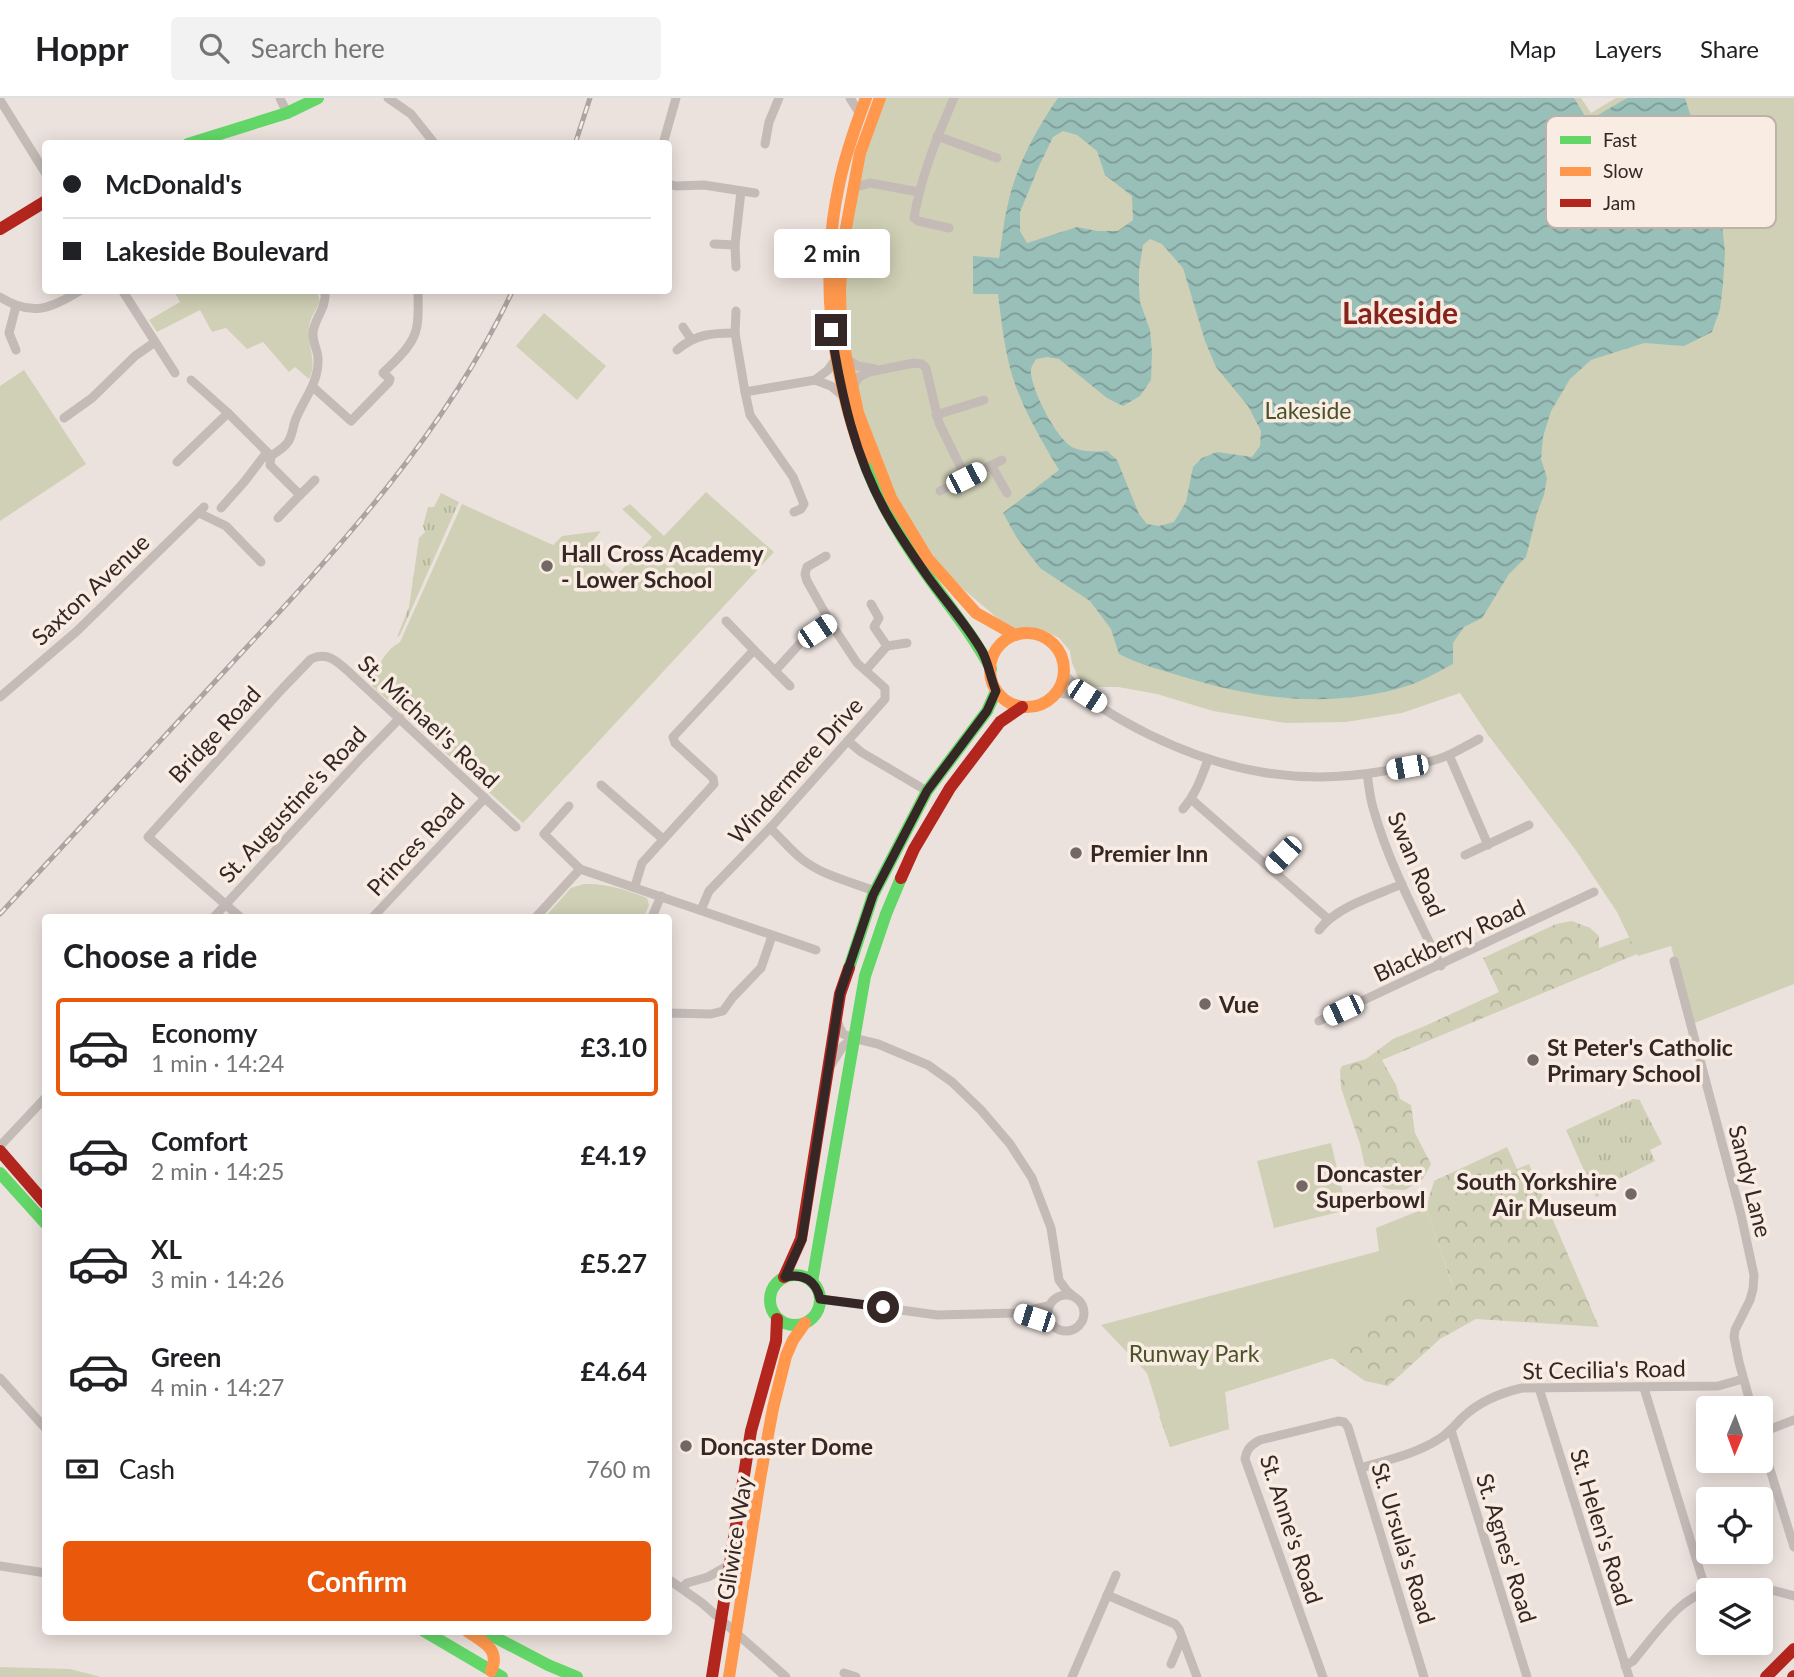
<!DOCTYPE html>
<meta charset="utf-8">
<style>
body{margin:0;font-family:Lato,sans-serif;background:#f2f2f2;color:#202124;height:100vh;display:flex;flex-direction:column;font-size:26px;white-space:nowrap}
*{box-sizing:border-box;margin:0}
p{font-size:23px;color:#757577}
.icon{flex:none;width:38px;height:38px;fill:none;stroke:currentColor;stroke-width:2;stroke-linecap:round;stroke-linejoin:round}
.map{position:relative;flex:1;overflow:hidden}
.drawer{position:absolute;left:42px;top:816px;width:630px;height:721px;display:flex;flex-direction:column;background:#fff;border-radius:7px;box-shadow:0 4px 18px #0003}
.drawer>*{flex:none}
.banner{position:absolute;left:42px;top:42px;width:630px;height:154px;border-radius:7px;box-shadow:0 4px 18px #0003;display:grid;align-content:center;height:154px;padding:0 21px;background:#fff}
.needle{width:46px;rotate:181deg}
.buttons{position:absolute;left:1696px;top:1298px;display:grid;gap:14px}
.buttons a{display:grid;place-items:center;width:77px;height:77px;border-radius:7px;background:#fff;box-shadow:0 4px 18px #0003;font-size:35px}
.end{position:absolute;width:32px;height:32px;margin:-16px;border:9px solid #342725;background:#fff;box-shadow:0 0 0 4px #fff}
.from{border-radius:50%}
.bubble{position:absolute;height:49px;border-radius:7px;background:#fff;box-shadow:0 4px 18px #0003;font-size:23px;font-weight:700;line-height:49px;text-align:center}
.car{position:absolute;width:21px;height:42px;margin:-21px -10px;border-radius:9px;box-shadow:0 0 5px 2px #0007;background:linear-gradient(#fff 24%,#345 0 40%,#fff 0 76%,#345 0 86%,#fff 0)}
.banner b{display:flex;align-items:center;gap:24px;height:66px;font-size:26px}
.banner b+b{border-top:2px solid #e0e0e0}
.banner i{width:18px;height:18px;background:#202124}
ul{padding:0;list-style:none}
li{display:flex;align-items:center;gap:21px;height:98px;margin:0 14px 10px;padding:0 7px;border:4px solid transparent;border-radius:7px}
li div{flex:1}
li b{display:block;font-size:26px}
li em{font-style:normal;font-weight:700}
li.on{border-color:#ea580c}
li>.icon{width:63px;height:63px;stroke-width:1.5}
h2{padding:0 21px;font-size:32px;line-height:84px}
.pay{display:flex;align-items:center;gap:18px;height:77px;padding:0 21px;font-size:26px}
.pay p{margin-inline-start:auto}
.primary-button{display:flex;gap:14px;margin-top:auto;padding:14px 21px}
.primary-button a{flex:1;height:80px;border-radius:7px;background:#ea580c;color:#fff;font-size:28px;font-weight:700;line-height:80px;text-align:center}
header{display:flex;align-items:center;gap:42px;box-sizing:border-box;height:98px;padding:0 35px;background:#fff;border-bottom:2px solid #e0e0e0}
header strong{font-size:33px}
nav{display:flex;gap:38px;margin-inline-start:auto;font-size:24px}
.search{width:490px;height:63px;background:#f2f2f2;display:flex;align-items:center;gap:18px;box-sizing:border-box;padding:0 24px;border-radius:7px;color:#757577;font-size:26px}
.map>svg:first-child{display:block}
.grass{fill:url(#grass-tufts)}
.forest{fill:url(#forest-crowns)}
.park{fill:#d0d0b6}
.water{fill:url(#water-waves);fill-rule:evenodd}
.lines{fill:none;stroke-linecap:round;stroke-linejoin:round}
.street{stroke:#c4bbb7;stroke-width:9}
.fast{stroke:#63d668;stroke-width:12}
.slow{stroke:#ff974d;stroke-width:12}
.jam{stroke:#b3261e;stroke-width:12}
.rail-casing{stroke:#aca4a1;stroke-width:5}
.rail{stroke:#f9ece3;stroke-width:2.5;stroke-dasharray:8;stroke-linecap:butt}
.route{stroke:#342725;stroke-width:9}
.poi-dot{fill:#746865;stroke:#f9ece3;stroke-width:2.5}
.labels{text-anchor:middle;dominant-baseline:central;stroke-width:7;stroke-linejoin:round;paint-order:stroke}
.park-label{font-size:23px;fill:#4a5328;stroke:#f9ece3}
.poi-label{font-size:23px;font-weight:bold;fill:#342725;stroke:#f9ece3;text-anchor:start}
.street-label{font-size:23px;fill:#342725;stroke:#f9ece3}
.district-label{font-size:30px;font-weight:bold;fill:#86241b;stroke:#f9ece3}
.key{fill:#f9ece3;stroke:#beb1aa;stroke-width:2}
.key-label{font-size:19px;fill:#342725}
</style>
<header>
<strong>Hoppr</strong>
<div class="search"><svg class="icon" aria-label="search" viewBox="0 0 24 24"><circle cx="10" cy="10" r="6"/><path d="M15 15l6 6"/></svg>Search here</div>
<nav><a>Map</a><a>Layers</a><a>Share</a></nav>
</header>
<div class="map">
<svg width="1794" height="1579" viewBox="0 0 1794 1579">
<defs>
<pattern id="grass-tufts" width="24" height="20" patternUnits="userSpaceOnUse" patternTransform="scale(1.75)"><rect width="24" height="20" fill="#d0d0b6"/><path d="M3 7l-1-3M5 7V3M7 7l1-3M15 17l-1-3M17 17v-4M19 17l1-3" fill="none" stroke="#b3b39c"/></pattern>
<pattern id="forest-crowns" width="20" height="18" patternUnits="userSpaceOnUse" patternTransform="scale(1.75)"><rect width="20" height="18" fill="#d0d0b6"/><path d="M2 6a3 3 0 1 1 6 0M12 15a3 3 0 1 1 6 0" fill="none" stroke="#b3b39c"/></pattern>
<pattern id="water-waves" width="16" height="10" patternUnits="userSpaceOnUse" patternTransform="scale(1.75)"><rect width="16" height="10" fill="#99bfb9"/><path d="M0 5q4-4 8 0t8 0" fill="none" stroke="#7e9b96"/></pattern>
</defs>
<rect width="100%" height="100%" fill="#ece2dd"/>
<g class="grass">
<polygon points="441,395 459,404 400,537 397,539 409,509 419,440 425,434 423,428 428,409 434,409"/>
<polygon points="1633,1001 1640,1002 1641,1005 1662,1046 1650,1052 1655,1063 1597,1092 1599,1098 1596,1099 1566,1032"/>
</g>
<g class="forest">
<polygon points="1572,823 1590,830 1599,838 1599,850 1630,839 1637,856 1382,962 1396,987 1400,1001 1411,1007 1415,1035 1431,1066 1423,1081 1405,1092 1387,1091 1367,1078 1360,1046 1341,990 1340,972 1342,968 1366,961 1393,941 1427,927 1499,894 1483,860 1556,826"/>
<polygon points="1507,1049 1517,1071 1529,1066 1599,1229 1476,1221 1440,1241 1388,1288 1365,1283 1332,1260 1225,1294 1229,1331 1170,1349 1159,1318 1371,1229 1398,1199 1453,1189 1426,1110 1434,1083"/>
</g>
<g class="park">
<polygon points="880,0 1581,0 1591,15 1616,0 1794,0 1794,886 1692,926 1671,848 1638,858 1617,814 1575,751 1488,637 1460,595 1402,615 1346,624 1285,625 1213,613 1157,596 1118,589 1097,589 1081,585 1072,565 1070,553 1059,540 1043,532 1009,530 928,461 891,400 861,321 840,191 870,24"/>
<path d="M 174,193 L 317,193 L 320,204 C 315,213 310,220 309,230 C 307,248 318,264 309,281 L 295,269 L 289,274 L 263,244 L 247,251 L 226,230 L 212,234 L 200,212 L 157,234 L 149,222 L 180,204 Z"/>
<polygon points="544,215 606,268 577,302 516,248"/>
<polygon points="24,272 86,366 0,423 0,288"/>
<path d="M 706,394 L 774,454 L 523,725 L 372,588 C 376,570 384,553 400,544 L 462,406 L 553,447 L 562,438 L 601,433 L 587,450 L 617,477 L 652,439 L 622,411 L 630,406 L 664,438 Z"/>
<path d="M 584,786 C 607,785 626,792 647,800 L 649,807 L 644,819 L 545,819 L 571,790 Z"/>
<polygon points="1331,1045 1347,1112 1274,1130 1257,1063"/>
<polygon points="1426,1110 1453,1190 1398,1200 1372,1229 1339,1249 1332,1260 1225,1294 1229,1331 1170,1349 1147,1275 1101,1227 1379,1153 1376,1130"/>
<polygon points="0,1569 70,1571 101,1579 0,1579"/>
</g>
<path class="water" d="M 1058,0 L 1574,0 L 1588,23 L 1627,0 L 1685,0 L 1721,115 L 1725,155 L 1723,186 L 1720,211 L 1712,234 L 1684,248 L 1644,245 L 1591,262 L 1570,281 L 1551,313 L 1543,339 L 1541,361 L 1547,380 L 1544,397 L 1537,415 L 1526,459 L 1509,476 L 1482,520 L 1464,529 L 1453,545 L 1453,566 C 1439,573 1425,582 1410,587 C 1336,611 1258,602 1184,579 C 1162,572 1140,567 1119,556 L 1111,531 L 1090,503 L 1040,470 L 1017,440 L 1003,415 L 1059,372 C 1043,345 1027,318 1016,289 C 1005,259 1002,227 998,196 L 973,196 L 973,158 L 999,160 C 1002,143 1003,127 1007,110 C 1015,70 1035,33 1058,0 ZM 1063,33 L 1077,37 L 1097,53 L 1105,77 L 1132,98 L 1133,122 L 1118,133 L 1097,133 L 1077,129 L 1027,145 L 1020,133 L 1020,114 L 1039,68 L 1053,39 ZM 1150,141 L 1162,146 L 1183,170 L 1205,243 L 1216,269 L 1248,308 L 1261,333 L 1260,348 L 1252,359 L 1217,354 L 1202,360 L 1193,369 L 1186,404 L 1174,424 L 1159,428 L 1147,426 L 1139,416 L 1117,362 L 1107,353 C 1096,354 1084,354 1074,350 C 1057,343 1033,294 1031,276 C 1030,270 1033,266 1036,261 L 1047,259 L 1059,261 L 1107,300 L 1123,308 L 1140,298 L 1151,282 L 1152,254 L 1150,232 L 1140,204 L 1139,190 L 1139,172 L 1143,147 Z"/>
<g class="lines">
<g class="street">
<polyline points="280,0 287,15"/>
<polyline points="388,0 411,16 435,46"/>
<polyline points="850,0 860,16"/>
<polyline points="0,2 46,76"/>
<polyline points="937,38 997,60"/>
<polyline points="663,46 676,0"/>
<polyline points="765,46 769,24 779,0"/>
<polyline points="668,86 676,88 704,87 755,95"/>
<polyline points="853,90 870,85 919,94"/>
<path d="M 949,130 L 918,123 L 914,120 C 921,78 937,39 954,0"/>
<polyline points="714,146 735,147"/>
<polyline points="736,169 735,147 741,93"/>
<polyline points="122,192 175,275"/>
<path d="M 0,199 C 32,219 51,211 81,192"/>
<polyline points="736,213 735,235 745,294 815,282"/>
<polyline points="683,229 691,241"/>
<polyline points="16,252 9,235 16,208"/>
<path d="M 677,252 C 695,236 713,235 735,235"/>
<polyline points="836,261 828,272 815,282 831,288 843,298"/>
<polyline points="846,261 858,268 875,271"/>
<polyline points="191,282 228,315"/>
<path d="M 313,289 L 351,323 L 389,284 L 390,281 L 383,275 C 397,261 414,247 417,228 C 419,216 418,204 418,192"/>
<polyline points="853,289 859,279 869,274 914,265 922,266 926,270 939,325 966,380"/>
<polyline points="745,294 750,317 793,379 804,406 801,411 794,414"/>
<polyline points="936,317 984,302"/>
<polyline points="64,320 92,300 135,258 155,244"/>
<path d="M 271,358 C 277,354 284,350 288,344 C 292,338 293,330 295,323 C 303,302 319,285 318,261 C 318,252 312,244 313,234 C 315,219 327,210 325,192"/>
<polyline points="177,364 228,315 271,358 270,367 300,397 278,420"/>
<polyline points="991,367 1007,395"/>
<polyline points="940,393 1002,362"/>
<polyline points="300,397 315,382"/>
<polyline points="221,410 245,383 267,354"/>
<polyline points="199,415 226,428 261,464"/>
<polyline points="726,523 754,552"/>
<polyline points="887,548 907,545"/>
<polyline points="866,572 887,548 874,529 879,520 871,506"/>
<polyline points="775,573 804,541 830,524"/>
<path d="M 1063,575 C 1071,583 1078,591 1086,598 C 1105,614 1128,626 1150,637 C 1226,674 1300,688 1384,673 C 1406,669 1431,665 1451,656 C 1461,651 1470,646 1479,641"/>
<polyline points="1057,595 1087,598"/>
<polyline points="0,599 77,533 204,409"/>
<polyline points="848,643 861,654 927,693"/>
<polyline points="1449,657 1488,747"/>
<path d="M 1367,676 C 1369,688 1370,701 1374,713 C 1389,766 1417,818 1441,868"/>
<polyline points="601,687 663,741"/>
<polyline points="1191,701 1328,821"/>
<polyline points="569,708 544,736 580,771 816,852"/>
<path d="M 1183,711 C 1196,696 1201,680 1208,662"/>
<path d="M 770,730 C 781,740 791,753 803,762 C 824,778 851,784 875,793"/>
<polyline points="1465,757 1529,727"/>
<polyline points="1270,770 1283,756"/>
<polyline points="635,788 642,765 714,686 713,680 675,645 673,639 754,552 790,588"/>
<polyline points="701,812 709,793 772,728 885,601 885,590 857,565 830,524 807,483 805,476 807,469 826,458"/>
<polyline points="214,819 361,660 400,620"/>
<path d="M 240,819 L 148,739 L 283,590 L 311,561 C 328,553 338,564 350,575 L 516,729"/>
<polyline points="373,819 485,700"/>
<polyline points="536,819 580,771"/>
<polyline points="652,819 661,798"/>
<path d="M 1319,832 C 1337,808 1375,798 1402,786"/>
<polyline points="1674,863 1741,1117 1754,1177 1753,1191 1750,1202 1735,1232 1734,1239 1739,1264 1752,1311"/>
<polyline points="668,915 711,916 723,913 733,899 761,870 772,838"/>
<polyline points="837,922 839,928 843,936 853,940 878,946 928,967 952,984 981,1012 1010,1046 1032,1080 1051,1130 1059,1182 1067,1193 1073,1198"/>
<polyline points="1319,923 1594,794"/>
<polyline points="831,967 843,948 853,940"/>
<polyline points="0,1048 46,999"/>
<circle cx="1066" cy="1215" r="18"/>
<polyline points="820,1201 937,1217 1017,1215 1048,1208"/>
<polyline points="1019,1215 1050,1226"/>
<polyline points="0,1280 46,1331"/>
<polyline points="1539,1290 1629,1579"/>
<polyline points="1644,1290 1706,1493"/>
<polyline points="1451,1332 1527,1579"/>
<polyline points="1760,1335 1794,1322"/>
<polyline points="1760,1339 1794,1449"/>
<path d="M 1361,1370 C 1387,1362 1416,1356 1439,1341 C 1449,1335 1455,1327 1463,1319 C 1480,1303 1500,1295 1522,1290 L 1718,1288 L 1743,1281"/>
<polyline points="0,1468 46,1475"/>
<polyline points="668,1481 702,1505 786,1579"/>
<polyline points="682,1490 687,1485 708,1479 729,1467"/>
<polyline points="1107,1497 1175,1526 1179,1531 1197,1579"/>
<polyline points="1171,1566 1182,1540"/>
<path d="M 1625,1568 L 1633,1563 C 1648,1545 1663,1524 1680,1509 C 1715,1479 1754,1486 1794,1498"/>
<polyline points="844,1575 856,1579"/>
<polyline points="1072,1579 1116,1477"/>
<path d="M 1323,1579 L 1245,1361 C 1247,1350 1251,1347 1260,1342 L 1338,1323 L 1344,1324 L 1348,1329 L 1424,1579"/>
</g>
<g class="fast">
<polyline points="188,46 287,15 318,0"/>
<path d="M 864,363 C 879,404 901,441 927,477 C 949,508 973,537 991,571"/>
<polyline points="849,870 873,797 927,693 987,613 996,593"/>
<polyline points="0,1075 46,1126"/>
<circle cx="795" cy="1202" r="25"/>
<polyline points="812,1184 865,878 886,816 901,780"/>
<polyline points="424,1533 502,1579"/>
<polyline points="483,1533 548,1567 577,1579"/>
</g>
<g class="slow">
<polyline points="880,0 860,55 843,146 840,191 841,235 858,315 891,400 928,461 976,515 1015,537"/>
<path d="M 864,363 C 832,275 819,180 839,87 C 845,57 855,29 866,0"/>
<circle cx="1027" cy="572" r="37"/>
<path d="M 467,1533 C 483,1544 501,1551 491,1573"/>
<polyline points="729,1579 760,1381 773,1310 786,1258 793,1242 805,1225"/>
</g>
<g class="jam">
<polyline points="0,131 46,103"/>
<polyline points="901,780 914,751 950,690 1000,624 1022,609"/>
<polyline points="0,1053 46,1106"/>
<polyline points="784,1179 801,1141 840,896 849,870"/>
<polyline points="712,1579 751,1333 776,1243 777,1221"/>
<polyline points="1766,1579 1794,1551"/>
<polyline points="1793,1579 1794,1578"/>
</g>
<defs>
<g id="rail">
<polyline points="575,46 590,0"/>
<path d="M 0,816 C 78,732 156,648 234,563 C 339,450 446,334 513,192"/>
</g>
</defs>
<use href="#rail" class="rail-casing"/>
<use href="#rail" class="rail"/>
</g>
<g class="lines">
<path class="route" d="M 831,232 C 841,295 855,360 887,416 C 899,437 914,459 928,479 C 946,504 966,526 982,553 C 989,566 990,579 996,593 L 987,613 L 927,693 L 873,797 L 840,895 L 802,1141 L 785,1179 C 803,1175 816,1182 820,1201 L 883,1209"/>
</g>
<g class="poi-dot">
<circle cx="547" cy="468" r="7"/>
<circle cx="1076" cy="755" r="7"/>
<circle cx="1205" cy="906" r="7"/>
<circle cx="1533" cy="962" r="7"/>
<circle cx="1302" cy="1088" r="7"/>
<circle cx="1631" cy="1096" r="7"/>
<circle cx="686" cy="1348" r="7"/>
</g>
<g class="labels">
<g class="park-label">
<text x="1308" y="312">Lakeside</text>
<text x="1194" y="1255">Runway Park</text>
</g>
<g class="poi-label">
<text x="561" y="455">Hall Cross Academy<tspan x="561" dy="26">- Lower School</tspan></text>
<text x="1090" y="755">Premier Inn</text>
<text x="1219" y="906">Vue</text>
<text x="1547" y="949">St Peter's Catholic<tspan x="1547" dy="26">Primary School</tspan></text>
<text x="1316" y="1075">Doncaster<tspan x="1316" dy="26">Superbowl</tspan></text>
<text x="1617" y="1083" text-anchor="end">South Yorkshire<tspan x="1617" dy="26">Air Museum</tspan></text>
<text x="700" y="1348">Doncaster Dome</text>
</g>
<g class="street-label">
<text transform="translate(90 491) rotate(-43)">Saxton Avenue</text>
<text transform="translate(429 623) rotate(43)">St. Michael's Road</text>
<text transform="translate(214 636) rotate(-47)">Bridge Road</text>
<text transform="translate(795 672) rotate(-48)">Windermere Drive</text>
<text transform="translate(292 706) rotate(-47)">St. Augustine's Road</text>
<text transform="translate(415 746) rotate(-47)">Princes Road</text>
<text transform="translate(1417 766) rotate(67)">Swan Road</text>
<text transform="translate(1449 842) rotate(-25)">Blackberry Road</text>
<text transform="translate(1751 1083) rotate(76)">Sandy Lane</text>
<text transform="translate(1604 1271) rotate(-1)">St Cecilia's Road</text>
<text transform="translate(1602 1429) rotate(73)">St. Helen's Road</text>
<text transform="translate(1292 1431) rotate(72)">St. Anne's Road</text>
<text transform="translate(734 1440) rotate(-81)">Gliwice Way</text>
<text transform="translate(1404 1445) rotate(73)">St. Ursula's Road</text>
<text transform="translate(1507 1450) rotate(73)">St. Agnes' Road</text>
</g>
<g class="district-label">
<text x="1400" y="214">Lakeside</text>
</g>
</g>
<rect x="1546" y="18" width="230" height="112" rx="10" class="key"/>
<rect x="1560" y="38" width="31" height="8" fill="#63d668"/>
<rect x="1560" y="69" width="31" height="9" fill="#ff974d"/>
<rect x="1560" y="101" width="31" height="8" fill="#b3261e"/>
<g class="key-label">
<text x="1603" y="49">Fast</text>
<text x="1603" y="80">Slow</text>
<text x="1603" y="112">Jam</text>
</g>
</svg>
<div class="buttons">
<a><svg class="needle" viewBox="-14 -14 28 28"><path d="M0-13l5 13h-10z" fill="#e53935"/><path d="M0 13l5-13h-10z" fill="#757577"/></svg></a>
<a><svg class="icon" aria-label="locate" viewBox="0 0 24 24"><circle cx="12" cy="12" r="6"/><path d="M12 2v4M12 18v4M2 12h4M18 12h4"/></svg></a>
<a><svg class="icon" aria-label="layers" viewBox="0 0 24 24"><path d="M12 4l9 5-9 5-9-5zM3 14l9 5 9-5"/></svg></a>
</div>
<i class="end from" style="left:883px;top:1209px"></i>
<i class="end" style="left:831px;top:232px"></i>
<div class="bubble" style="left:774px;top:131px;width:116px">2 min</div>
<i class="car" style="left:966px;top:380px;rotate:63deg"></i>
<i class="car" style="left:817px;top:533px;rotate:56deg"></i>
<i class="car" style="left:1087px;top:598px;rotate:123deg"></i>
<i class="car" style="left:1407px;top:669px;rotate:260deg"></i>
<i class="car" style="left:1283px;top:757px;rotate:223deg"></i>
<i class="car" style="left:1343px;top:912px;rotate:245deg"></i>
<i class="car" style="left:1034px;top:1220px;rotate:288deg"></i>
<div class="banner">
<b><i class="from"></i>McDonald's</b>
<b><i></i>Lakeside Boulevard</b>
</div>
<section class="drawer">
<h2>Choose a ride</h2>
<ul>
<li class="on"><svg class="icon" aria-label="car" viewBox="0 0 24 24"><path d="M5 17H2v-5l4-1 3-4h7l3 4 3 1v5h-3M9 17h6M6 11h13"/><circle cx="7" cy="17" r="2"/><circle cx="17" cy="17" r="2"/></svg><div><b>Economy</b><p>1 min · 14:24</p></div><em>£3.10</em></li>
<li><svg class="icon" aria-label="car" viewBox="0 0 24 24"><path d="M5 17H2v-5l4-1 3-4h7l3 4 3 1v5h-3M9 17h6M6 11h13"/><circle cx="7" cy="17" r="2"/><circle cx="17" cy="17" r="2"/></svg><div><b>Comfort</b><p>2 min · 14:25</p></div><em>£4.19</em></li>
<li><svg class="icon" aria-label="car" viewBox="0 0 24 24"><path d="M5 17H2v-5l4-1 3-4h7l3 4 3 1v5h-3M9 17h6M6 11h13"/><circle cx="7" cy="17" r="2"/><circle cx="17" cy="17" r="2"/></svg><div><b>XL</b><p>3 min · 14:26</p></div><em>£5.27</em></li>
<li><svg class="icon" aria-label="car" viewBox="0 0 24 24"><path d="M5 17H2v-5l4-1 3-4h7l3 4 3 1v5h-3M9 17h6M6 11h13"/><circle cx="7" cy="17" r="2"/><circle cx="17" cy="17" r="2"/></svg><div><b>Green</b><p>4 min · 14:27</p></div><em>£4.64</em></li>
</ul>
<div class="pay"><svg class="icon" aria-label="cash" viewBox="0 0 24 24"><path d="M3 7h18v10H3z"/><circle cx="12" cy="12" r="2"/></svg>Cash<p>760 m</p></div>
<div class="primary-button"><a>Confirm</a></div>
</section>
</div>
